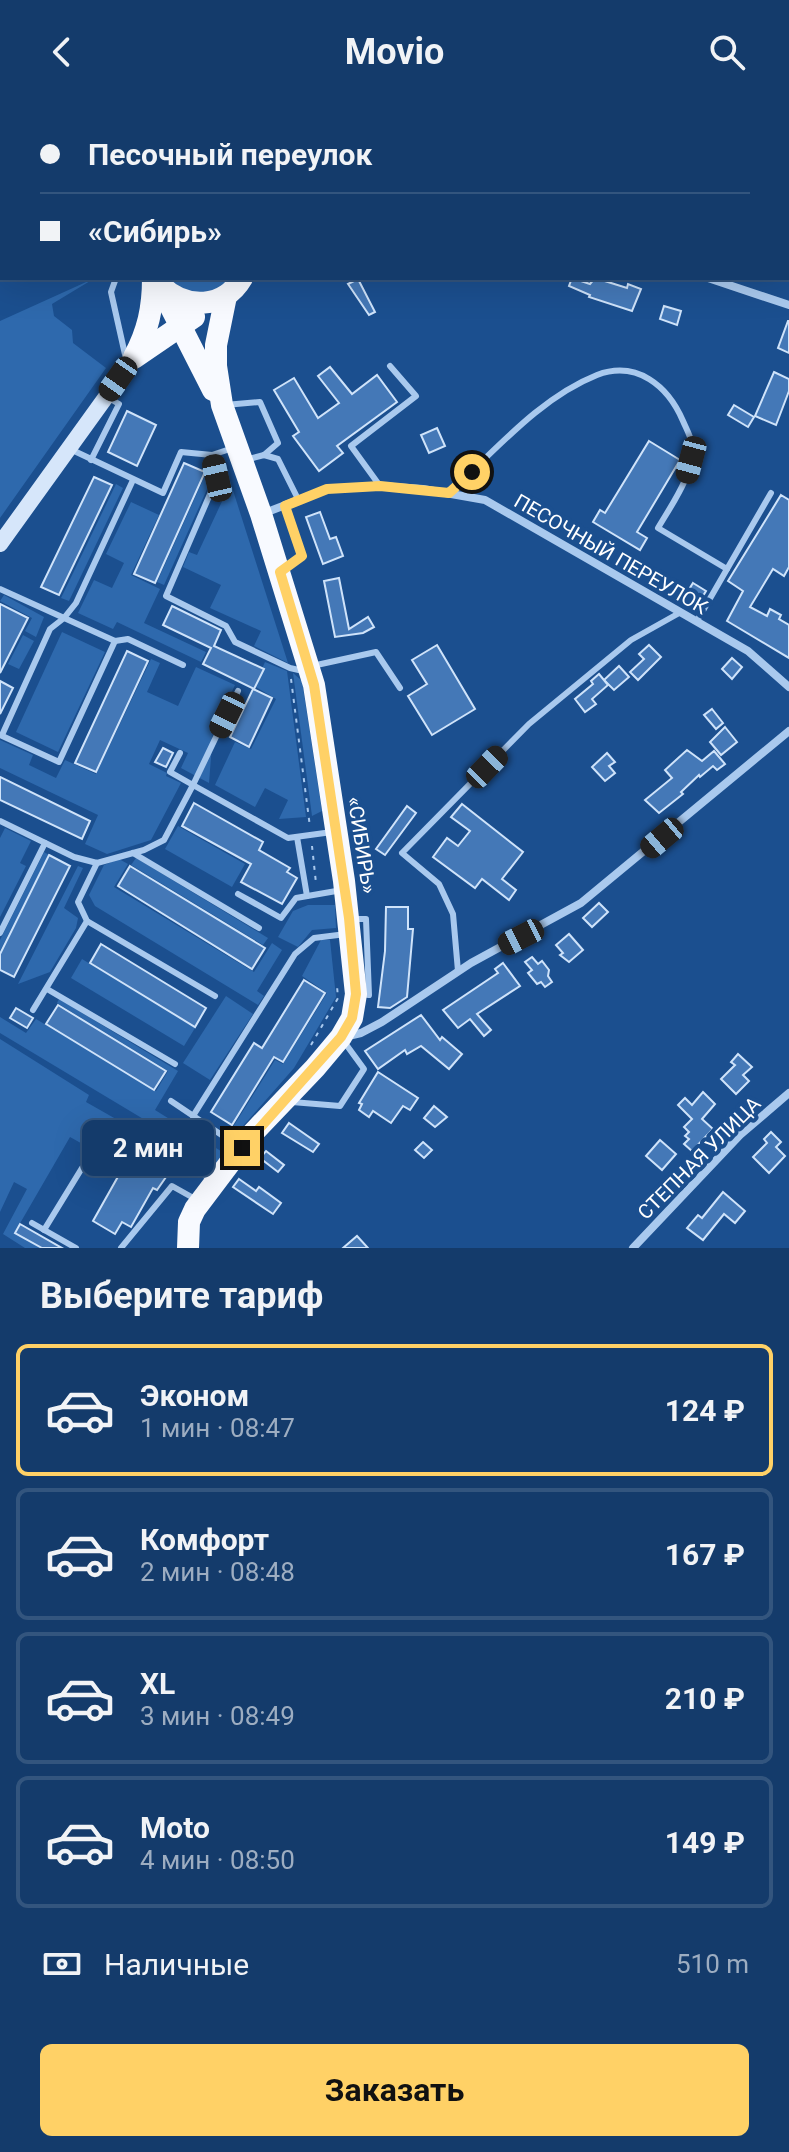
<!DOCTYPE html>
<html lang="ru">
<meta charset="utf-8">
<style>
body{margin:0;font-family:Roboto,sans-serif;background:#214673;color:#f1f3f6;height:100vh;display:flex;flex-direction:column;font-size:30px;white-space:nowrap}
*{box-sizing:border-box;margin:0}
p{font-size:26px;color:#9dadc1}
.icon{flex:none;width:44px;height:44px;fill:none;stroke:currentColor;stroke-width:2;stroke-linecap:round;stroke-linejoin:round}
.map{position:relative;height:1144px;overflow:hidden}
.drawer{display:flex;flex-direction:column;background:#143b6b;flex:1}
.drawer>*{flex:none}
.hud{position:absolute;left:0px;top:0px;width:790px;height:176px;box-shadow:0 8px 32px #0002,0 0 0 2px #33557e;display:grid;align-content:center;height:176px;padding:0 40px;background:#143b6b}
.end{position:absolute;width:36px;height:36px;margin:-18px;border:10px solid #ffd166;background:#111;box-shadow:0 0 0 4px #111}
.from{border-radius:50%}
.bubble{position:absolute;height:56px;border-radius:12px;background:#143b6b;box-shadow:0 8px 32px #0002,0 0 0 2px #33557e;font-size:26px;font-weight:700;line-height:56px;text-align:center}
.car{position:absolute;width:24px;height:48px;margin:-24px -12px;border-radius:10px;box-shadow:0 0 6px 2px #0007;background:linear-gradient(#222 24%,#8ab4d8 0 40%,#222 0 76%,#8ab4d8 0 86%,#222 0)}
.hud b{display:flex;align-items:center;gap:28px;height:76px;font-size:30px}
.hud b+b{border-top:2px solid #33557e}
.hud i{width:20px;height:20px;background:#f1f3f6}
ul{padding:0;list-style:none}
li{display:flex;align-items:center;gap:24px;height:132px;margin:0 16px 12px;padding:0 24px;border:4px solid #33557e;border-radius:12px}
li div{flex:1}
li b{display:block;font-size:30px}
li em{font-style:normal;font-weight:700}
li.active{border-color:#ffd166}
li>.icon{width:72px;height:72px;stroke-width:1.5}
h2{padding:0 40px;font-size:36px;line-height:96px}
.pay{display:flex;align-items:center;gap:20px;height:88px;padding:0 40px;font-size:30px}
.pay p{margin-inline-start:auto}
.action{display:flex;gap:16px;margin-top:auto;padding:16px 40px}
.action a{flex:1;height:92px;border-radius:12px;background:#ffd166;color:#111;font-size:32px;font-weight:700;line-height:92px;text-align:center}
header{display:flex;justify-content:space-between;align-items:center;height:104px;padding:0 40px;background:#143b6b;font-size:36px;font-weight:700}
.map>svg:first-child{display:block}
.green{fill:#2e69ad}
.building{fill:#4478b7;stroke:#cfe3fa;stroke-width:2}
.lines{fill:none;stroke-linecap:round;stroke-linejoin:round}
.path{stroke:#a9c9ee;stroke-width:2;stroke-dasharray:4 6;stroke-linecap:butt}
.service{stroke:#a9c9ee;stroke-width:6}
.minor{stroke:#a9c9ee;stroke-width:8}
.secondary{stroke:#d6e6fa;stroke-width:16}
.trunk{stroke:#f8faff;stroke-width:22}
.route{stroke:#ffd166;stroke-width:10}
.labels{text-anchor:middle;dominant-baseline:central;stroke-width:8;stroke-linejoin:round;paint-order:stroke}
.street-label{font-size:20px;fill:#fff;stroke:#1b4f8f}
</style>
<header><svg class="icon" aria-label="back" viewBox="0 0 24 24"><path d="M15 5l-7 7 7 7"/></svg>Movio<svg class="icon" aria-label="search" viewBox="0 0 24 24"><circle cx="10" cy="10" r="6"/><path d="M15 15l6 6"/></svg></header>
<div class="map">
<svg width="789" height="1144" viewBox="0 0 789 1144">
<rect width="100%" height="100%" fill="#1b4f8f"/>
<g class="green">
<polygon points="118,0 485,0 119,2"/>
<polygon points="95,174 52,200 54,212 72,226 73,239 106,264 0,414 0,217"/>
<polygon points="166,174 233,174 224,183 193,191"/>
<polygon points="206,369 213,372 164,481 157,478"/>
<polygon points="230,377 288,559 254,542 261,527 210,504 221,481 183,463 189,448 197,451 225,391 222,380"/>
<polygon points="116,380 123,384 69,497 61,494"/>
<polygon points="131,398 159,411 131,471 160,485 144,519 206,548 201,558 117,518 113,525 78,509 94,476 112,484 124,459 106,450"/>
<polygon points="4,491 44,513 36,533 25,527 32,514 0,497"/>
<polygon points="62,528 105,548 58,648 16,628"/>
<polygon points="23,531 34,537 19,565 8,560"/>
<polygon points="151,555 160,559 147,588 178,602 196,563 235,581 213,628 209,679 181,664 188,649 160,636 149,660 167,669 166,672 181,679 151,736 107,750 85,740 98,711 0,664 0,636 33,651 29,661 56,674 65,656 96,670"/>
<polygon points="265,558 287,567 306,713 279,715 288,696 265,684 255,703 215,681 235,638 251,645 276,595 254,582"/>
<polygon points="293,569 302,577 322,707 312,712"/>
<polygon points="178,722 245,760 232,783 165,745"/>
<polygon points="5,724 31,737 20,759 26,762 0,813 0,734"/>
<polygon points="44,748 49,751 0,847 0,836"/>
<polygon points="136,754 268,834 263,841 131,761"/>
<polygon points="119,755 128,760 114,783 254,868 272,839 282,846 257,887 264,892 258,901 95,802 89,791 104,761"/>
<polygon points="78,762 83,764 64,804 78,814 76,824 50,868 18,880"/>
<polygon points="308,801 335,801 336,824 312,826 298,843 278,833 293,807"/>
<polygon points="321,836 330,836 336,893 294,964 236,1030 231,1026 275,956 283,960 327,889 302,872"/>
<polygon points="82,855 195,924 184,942 71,874"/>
<polygon points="226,892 253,910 210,976 183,959"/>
<polygon points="59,895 178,967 155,1006 224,1049 213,1066 141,1022 145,1016 0,929 0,913 26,929 36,915 156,987 168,967 57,899"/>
<polygon points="0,935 89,991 86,998 137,1027 128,1043 114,1035 104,1052 70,1033 15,1128 42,1144 25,1144 3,1130 27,1085 14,1078 0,1108"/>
</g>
<g class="building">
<polygon points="572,174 590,180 595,174 627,184 628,180 641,185 632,207 589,193 590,191 569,182"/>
<polygon points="358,175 375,208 369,211 348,180"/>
<polygon points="664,202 681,207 677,221 660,215"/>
<polygon points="788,217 789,217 789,249 778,244"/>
<polygon points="330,263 352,290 377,271 397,298 337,342 343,349 319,367 293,332 299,328 274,286 294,274 318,314 339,299 318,272"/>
<polygon points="774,268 789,275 789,287 776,321 755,312"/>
<polygon points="734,301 754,313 748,323 728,311"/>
<polygon points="127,307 156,321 137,362 108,348"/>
<polygon points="437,324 445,342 429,349 421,331"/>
<polygon points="649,337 680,356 637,428 647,434 640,446 593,418 600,406 605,409"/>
<polygon points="184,359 205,368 155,479 134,470"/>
<polygon points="94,373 112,381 59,491 41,483"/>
<polygon points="781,391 789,396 789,463 784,472 773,465 750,503 767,512 770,505 781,511 779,515 789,521 789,554 727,517 743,487 728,477"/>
<polygon points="320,408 330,435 336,433 343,452 323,460 306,413"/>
<polygon points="339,474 349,525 368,513 374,523 363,529 335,533 324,477"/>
<polygon points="693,479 706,487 698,500 685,492"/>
<polygon points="0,500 28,514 0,569"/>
<polygon points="172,502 221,526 214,542 264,565 254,585 203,560 211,544 163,521"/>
<polygon points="437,541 475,605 432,631 408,592 427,580 412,556"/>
<polygon points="649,541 661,553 638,576 630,568 644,555 639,550"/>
<polygon points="127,547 148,557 96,668 75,659"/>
<polygon points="732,554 742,563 732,575 722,565"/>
<polygon points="619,562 629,573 614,586 604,576"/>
<polygon points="599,570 608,581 592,595 596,600 585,608 575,595 593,580 591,577"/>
<polygon points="0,577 13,584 0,610"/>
<polygon points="253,585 272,594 249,643 230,633"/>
<polygon points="712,605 723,619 716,625 704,611"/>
<polygon points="725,623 737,638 721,651 710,638"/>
<polygon points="163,644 173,649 166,663 155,658"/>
<polygon points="687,646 702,657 714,647 725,660 717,666 713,662 700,673 699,671 681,688 683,690 659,709 645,696 672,674 665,666"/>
<polygon points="607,649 615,658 609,662 615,669 605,677 592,663"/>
<polygon points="0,673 90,717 82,735 0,696"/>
<polygon points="194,699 263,738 259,746 290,764 287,768 297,774 282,800 241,778 251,760 182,722"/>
<polygon points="462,700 523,748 502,775 516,786 509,796 482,775 475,784 433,753 447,734 458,742 470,727 451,713"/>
<polygon points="407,702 416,709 385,751 376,745"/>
<polygon points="49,751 70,762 14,873 0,866 0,850"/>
<polygon points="130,762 265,844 252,865 118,782"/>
<polygon points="599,799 608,808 592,823 583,814"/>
<polygon points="386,803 408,803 408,825 413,825 407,893 390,904 378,903 385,847"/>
<polygon points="569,830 583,846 569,858 560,851 563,849 556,841"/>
<polygon points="101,840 206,904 195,923 90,859"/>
<polygon points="532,853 538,860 542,857 549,866 548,872 552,878 545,883 541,878 537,880 528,869 532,866 525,858"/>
<polygon points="503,859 520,882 477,910 491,926 484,932 470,915 458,924 443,906 498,869 495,865"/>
<polygon points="304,876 325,889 283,958 274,953 232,1021 211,1008 254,939 262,944"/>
<polygon points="58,901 166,967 154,986 46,920"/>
<polygon points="16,904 33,914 27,924 10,914"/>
<polygon points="421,911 440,936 442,933 462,950 449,965 421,942 407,950 405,946 378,965 365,947"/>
<polygon points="738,950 752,963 743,971 749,977 736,990 721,975 735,961 731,958"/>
<polygon points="378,968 418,994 410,1006 403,1002 391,1019 373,1007 369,1013 359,1006 362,1000 359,999"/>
<polygon points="703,988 715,1000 702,1015 713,1025 692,1047 684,1040 689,1035 685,1032 689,1028 684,1023 692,1015 678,1001 685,994 692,1001"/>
<polygon points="434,1002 447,1013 435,1023 424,1014"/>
<polygon points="289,1019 319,1040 313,1048 282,1029"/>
<polygon points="771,1028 781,1038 776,1043 785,1052 769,1069 753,1053 767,1039 764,1035"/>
<polygon points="660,1036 676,1050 662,1066 646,1052"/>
<polygon points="115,1037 148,1056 155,1047 175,1060 157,1086 153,1084 131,1123 122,1118 115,1130 93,1117 120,1069 103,1059"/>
<polygon points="423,1038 432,1046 424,1054 415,1046"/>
<polygon points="266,1047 284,1061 278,1068 260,1054"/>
<polygon points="239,1075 256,1087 259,1083 281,1099 273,1110 233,1083"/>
<polygon points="723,1088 745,1107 735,1119 724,1110 703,1136 687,1124 698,1111 702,1114"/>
<polygon points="20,1120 62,1144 42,1144 15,1129"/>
<polygon points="357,1132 368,1144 343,1144"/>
</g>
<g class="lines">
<g class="path">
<polyline points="291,575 310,723"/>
<polyline points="312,742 316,779"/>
<polyline points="311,941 338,894 337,882"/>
<polyline points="175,1041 188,1019"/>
</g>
<g class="service">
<polyline points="116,174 111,188 126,255"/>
<polyline points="225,301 260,298 278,339 264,351"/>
<polyline points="70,345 163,389 181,348 212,351 233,344"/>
<polyline points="212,351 217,374 166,492 226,522 235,538 290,564 303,567"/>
<polyline points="91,356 119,300 107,293"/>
<polyline points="245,356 264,351 278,355 299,397"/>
<polyline points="380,382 351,342 416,292 390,262"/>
<path d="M 449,389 C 494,348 539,294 597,271 C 637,256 668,282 683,317 C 686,324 691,333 692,340 C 695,369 672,400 658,424 L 727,465"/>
<polyline points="283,466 302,452 285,402"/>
<polyline points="0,485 115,537 128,535 183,561"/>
<polyline points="697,517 771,389"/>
<polyline points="312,562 376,548 400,584"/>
<polyline points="0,631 59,658 115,537"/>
<polyline points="2,631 50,525 64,514 76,499 133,376"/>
<polyline points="180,649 170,668 193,681 238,587"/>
<polyline points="0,717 74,753 97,759 144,746 164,736 193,681 288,734 332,728"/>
<polyline points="297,733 307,792"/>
<polyline points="133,749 259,824"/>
<polyline points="97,759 78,798 87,817 215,892"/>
<polyline points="238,790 281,814 296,794 342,786"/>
<polyline points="353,815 366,815 369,891 360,890"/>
<polyline points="0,829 45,739"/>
<polyline points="458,867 453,810 439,780 402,749 529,620 631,536 681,508"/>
<polyline points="47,885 175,960"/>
<polyline points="33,906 87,817"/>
<polyline points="171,997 238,1042"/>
<polyline points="292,998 340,1002 364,965 345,939"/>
<polyline points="193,1012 295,850 314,834 346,830"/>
<polyline points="138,1045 146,1034 212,1076"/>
<polyline points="32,1119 76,1144"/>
<polyline points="44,1126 82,1064"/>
<polyline points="121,1144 172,1082 197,1096"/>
</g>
<g class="minor">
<polyline points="627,2 629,0"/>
<polyline points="0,150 2,149"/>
<polyline points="708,174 789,201"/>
<polyline points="262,410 327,385 380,382 423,385 485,396 748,547 789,583"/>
<polyline points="344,933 361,929 382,918 471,859 581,799 789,627"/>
<polyline points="633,1144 740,1031 789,989"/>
</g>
<polyline class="secondary" points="0,440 134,254"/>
<g class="trunk">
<polyline points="99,0 100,2"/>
<polyline points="501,2 501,0"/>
<polyline points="156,174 213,286"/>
<path d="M 161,182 C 186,206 224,205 242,174"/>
<path d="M 134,253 C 148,227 153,204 153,174"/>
<polyline points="134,254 194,213"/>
<polyline points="188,1144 189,1118 195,1105 251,1031 315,964 341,933 352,914 356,890 344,777 314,581 261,410 222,301 216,262 216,241 226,192"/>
</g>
</g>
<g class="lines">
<polyline class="route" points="242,1044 341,933 352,914 356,890 349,814 314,581 280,468 302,452 285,402 327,385 380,382 449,389 472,368"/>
</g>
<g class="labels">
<g class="street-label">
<text transform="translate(611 450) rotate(30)">ПЕСОЧНЫЙ ПЕРЕУЛОК</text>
<text transform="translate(362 741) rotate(81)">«СИБИРЬ»</text>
<text transform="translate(699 1054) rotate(-45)">СТЕПНАЯ УЛИЦА</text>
</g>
</g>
</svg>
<i class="end from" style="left:472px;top:368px"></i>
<i class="end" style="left:242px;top:1044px"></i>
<div class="bubble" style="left:82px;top:1016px;width:132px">2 мин</div>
<i class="car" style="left:118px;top:275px;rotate:215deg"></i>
<i class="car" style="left:691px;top:356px;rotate:195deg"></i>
<i class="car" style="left:217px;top:374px;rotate:347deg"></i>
<i class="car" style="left:227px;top:611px;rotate:206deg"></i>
<i class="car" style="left:487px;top:663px;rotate:44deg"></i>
<i class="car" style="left:662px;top:734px;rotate:230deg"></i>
<i class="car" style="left:521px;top:833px;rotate:243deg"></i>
<div class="hud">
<b><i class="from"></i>Песочный переулок</b>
<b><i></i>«Сибирь»</b>
</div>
</div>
<section class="drawer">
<h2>Выберите тариф</h2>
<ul>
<li class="active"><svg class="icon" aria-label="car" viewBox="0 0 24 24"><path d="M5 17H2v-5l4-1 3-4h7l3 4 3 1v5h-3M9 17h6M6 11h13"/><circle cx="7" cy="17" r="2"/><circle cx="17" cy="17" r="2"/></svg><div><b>Эконом</b><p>1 мин · 08:47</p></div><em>124 ₽</em></li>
<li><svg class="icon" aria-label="car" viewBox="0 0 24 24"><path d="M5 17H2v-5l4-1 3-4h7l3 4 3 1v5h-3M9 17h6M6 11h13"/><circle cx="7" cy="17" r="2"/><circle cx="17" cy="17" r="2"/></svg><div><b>Комфорт</b><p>2 мин · 08:48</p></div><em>167 ₽</em></li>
<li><svg class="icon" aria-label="car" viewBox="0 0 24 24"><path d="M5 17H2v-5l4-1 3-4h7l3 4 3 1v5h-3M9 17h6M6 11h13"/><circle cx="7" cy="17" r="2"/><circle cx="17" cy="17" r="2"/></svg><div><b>XL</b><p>3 мин · 08:49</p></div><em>210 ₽</em></li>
<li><svg class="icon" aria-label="car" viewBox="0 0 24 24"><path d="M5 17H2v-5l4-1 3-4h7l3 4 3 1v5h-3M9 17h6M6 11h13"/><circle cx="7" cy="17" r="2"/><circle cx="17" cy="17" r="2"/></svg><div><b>Moto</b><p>4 мин · 08:50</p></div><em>149 ₽</em></li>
</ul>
<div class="pay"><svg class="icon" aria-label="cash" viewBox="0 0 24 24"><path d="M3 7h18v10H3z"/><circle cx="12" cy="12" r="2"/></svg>Наличные<p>510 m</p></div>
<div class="action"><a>Заказать</a></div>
</section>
